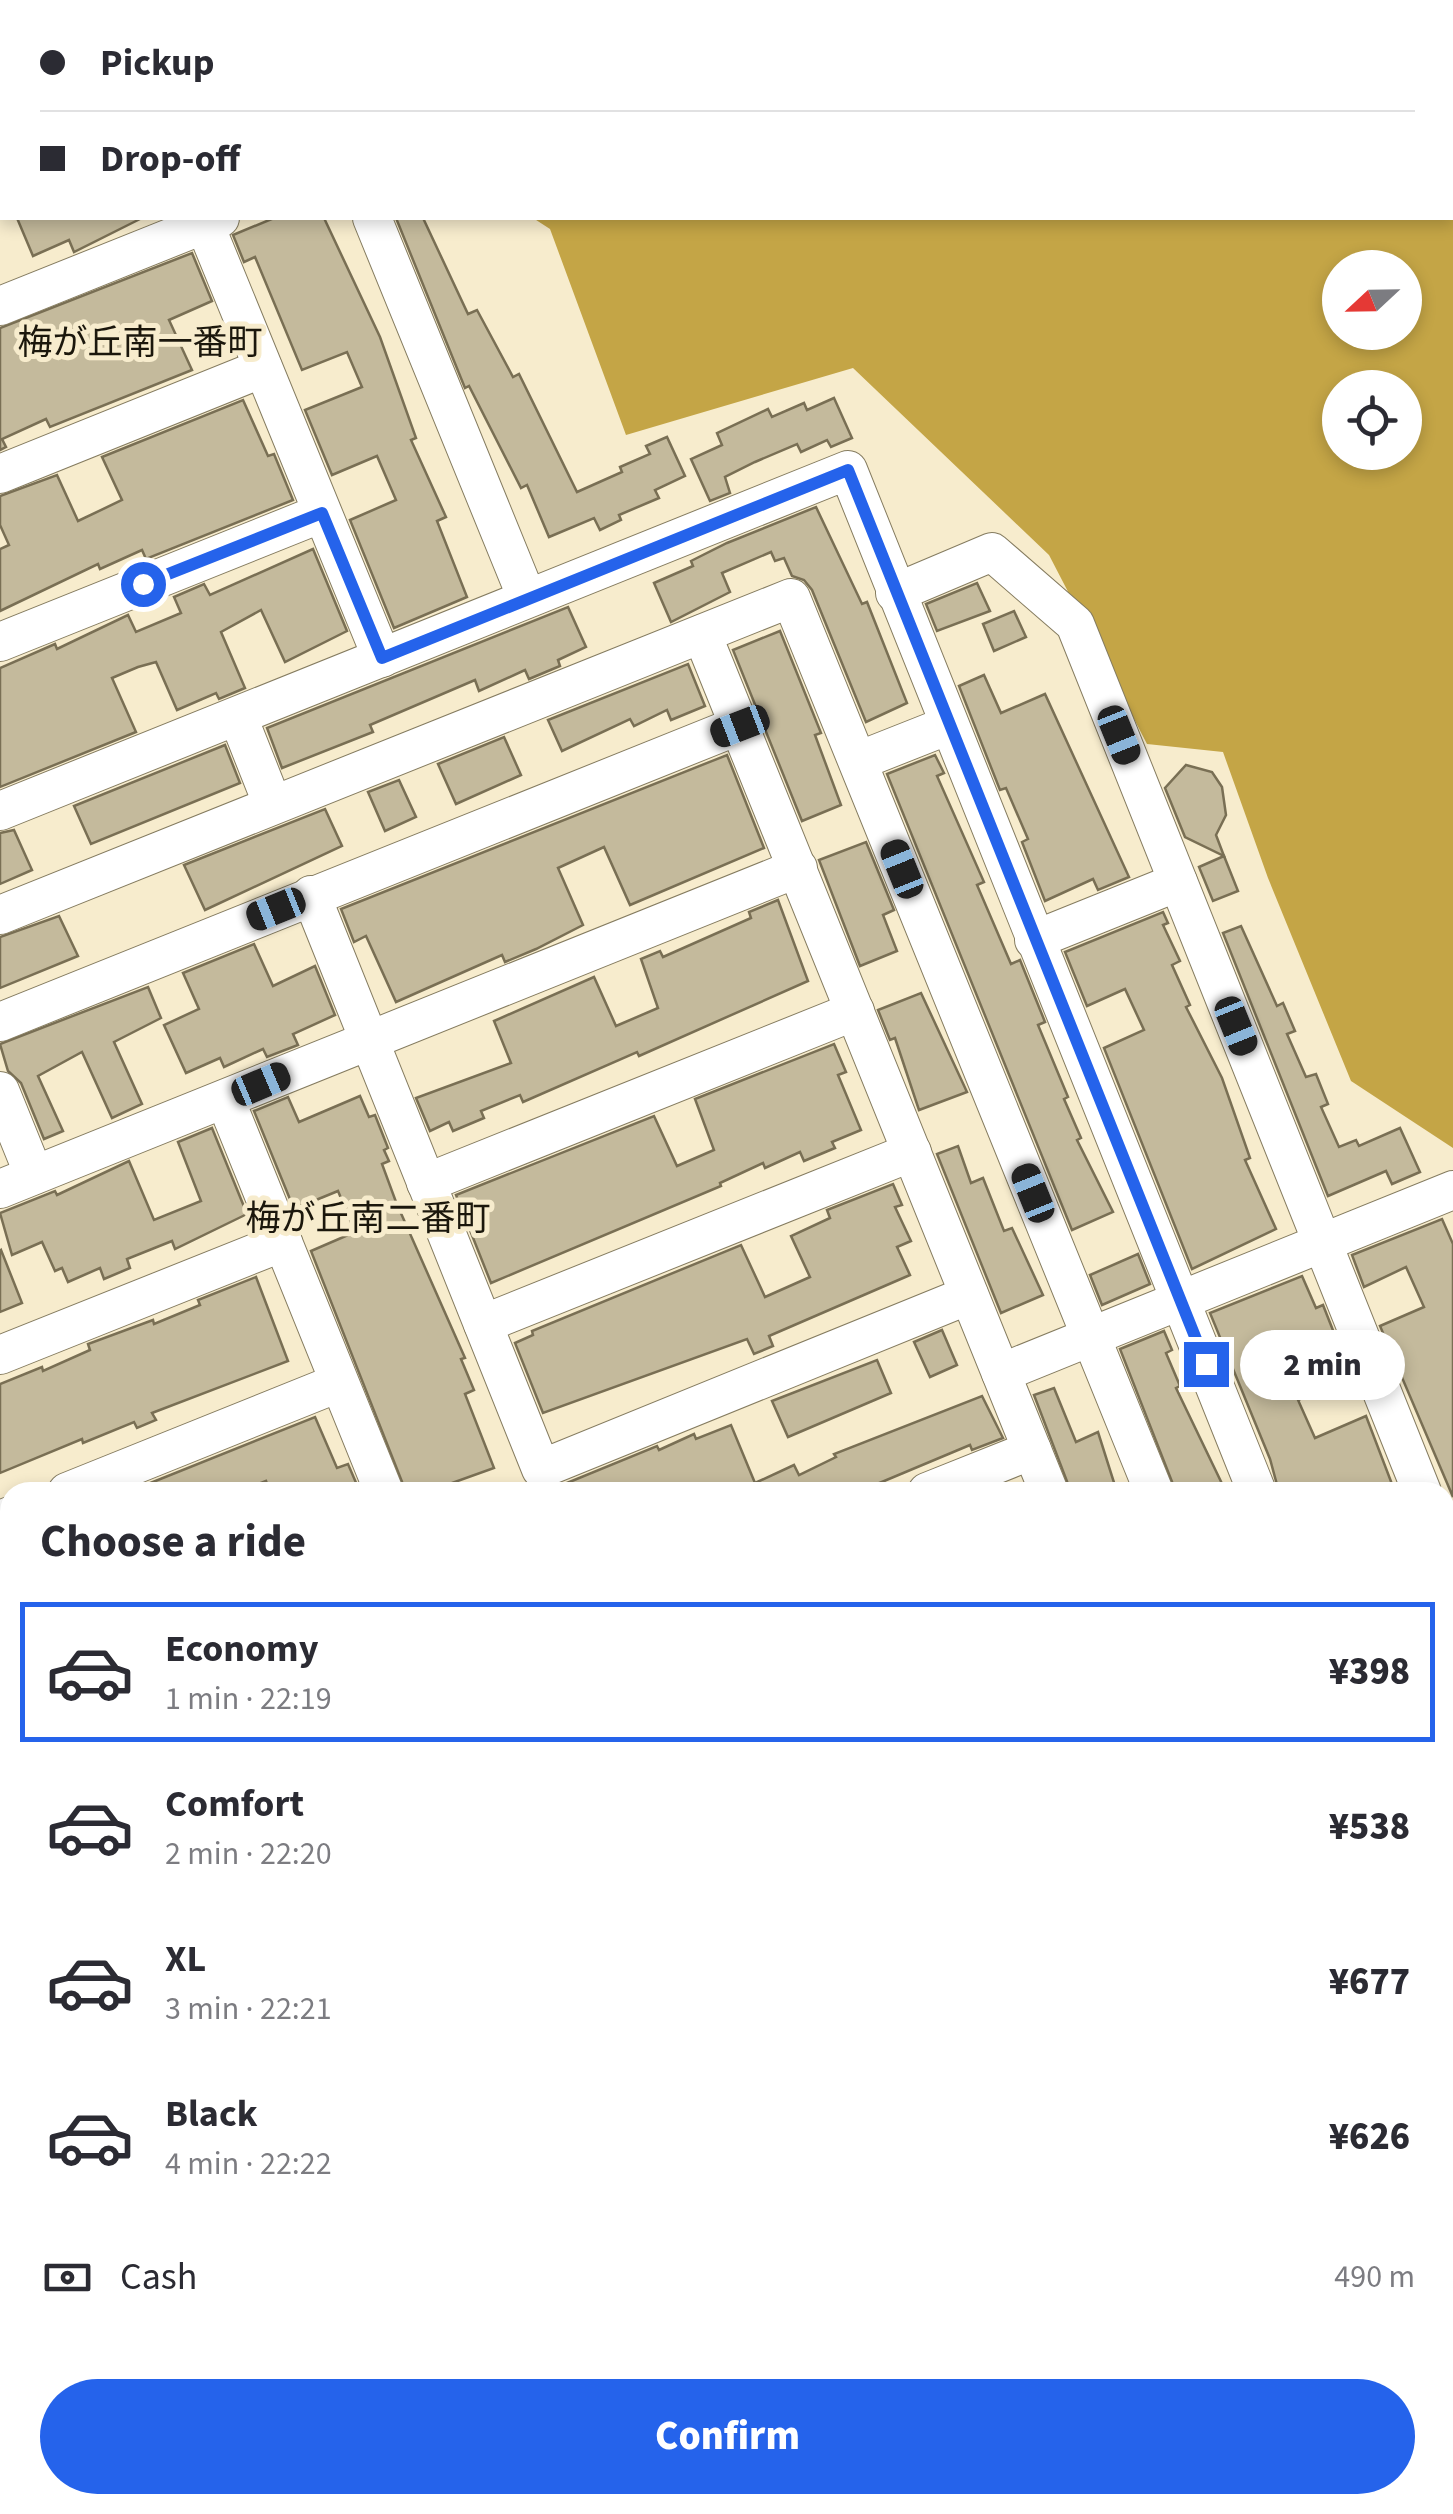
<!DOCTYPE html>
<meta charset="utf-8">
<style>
body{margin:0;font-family:"Source Sans 3","Noto Sans JP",sans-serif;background:#f2f2f3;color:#2b2b33;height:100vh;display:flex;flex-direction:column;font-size:38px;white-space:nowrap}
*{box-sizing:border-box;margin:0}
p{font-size:32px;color:#7c7c81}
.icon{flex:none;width:55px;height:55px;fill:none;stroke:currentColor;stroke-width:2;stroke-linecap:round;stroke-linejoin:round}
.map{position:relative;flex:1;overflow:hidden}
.details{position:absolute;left:0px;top:1482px;width:1455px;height:1032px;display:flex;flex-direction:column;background:#fff;border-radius:30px 30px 0 0;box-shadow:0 5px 15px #0003}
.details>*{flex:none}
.banner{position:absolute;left:0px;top:0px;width:1455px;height:220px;box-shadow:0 5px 15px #0003;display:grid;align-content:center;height:220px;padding:0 40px;background:#fff}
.needle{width:65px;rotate:248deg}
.fabs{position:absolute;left:1322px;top:250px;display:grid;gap:20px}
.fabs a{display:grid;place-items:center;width:100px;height:100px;border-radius:50%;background:#fff;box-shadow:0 5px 15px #0003;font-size:50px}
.end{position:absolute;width:45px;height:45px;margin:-22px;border:12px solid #2563eb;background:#fff;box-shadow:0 0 0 5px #fff}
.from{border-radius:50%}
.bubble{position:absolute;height:70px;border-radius:35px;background:#fff;box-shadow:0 5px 15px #0003;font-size:32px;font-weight:800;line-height:70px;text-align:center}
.car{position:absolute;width:30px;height:60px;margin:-30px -15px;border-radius:12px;box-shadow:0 0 8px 2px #0007;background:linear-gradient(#222 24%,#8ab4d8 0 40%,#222 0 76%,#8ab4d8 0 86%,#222 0)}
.banner b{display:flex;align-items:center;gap:35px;height:95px;font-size:38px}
.banner b+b{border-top:2px solid #e1e1e2}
.banner i{width:25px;height:25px;background:#2b2b33}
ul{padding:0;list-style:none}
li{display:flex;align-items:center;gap:30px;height:140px;margin:0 20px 15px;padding:0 20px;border:5px solid transparent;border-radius:0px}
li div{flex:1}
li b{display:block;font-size:38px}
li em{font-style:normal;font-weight:800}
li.active{border-color:#2563eb}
li>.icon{width:90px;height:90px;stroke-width:1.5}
h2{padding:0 40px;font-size:45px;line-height:120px}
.pay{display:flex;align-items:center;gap:25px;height:110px;padding:0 40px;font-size:38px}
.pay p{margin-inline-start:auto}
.primary-button{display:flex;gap:20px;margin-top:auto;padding:20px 40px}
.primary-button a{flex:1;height:115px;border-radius:60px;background:#2563eb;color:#fff;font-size:40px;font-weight:800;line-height:115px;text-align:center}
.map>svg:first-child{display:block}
.green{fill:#eacf81}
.forest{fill:#c4a546;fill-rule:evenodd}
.building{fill:#c4ba9c;stroke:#796f54;stroke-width:2.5}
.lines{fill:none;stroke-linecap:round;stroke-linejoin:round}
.minor-casing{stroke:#857c60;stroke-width:40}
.minor{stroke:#fff;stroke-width:38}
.route{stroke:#2563eb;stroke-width:12}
.labels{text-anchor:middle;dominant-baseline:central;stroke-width:10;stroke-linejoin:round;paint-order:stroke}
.quarter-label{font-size:35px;fill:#1b170c;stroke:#f7eccd}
</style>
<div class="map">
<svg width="1453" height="2514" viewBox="0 0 1453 2514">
<rect width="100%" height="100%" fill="#f7eccd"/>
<polygon class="green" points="1453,1969 1453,2186 1445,2166 1445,1972"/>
<path class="forest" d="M 0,0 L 1453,0 L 1453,1148 L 1351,1081 L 1268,878 L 1223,752 L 1147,744 L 1049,555 L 853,368 L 626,435 L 550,229 L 533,218 L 1452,218 L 1452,2 L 2,2 L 2,32 ZM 1340,268 L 1405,268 L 1405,332 L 1340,332 ZM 1340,388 L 1405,388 L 1405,452 L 1340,452 Z"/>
<g class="building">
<polygon points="17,218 142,218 74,252 69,240 33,256"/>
<polygon points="274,218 324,218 380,337 416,438 411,440 446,517 437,521 467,597 394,628 350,520 396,500 377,456 332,475 305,410 362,387 347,352 302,370 255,257 244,262 233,235"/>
<polygon points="396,218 423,218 468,314 477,310 513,377 519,374 577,492 622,472 620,467 650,454 646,446 667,437 685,476 655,490 659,498 619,515 621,520 600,530 594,518 549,537 527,485 521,488 469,386 465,388"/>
<polygon points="192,253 212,301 169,320 192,370 50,427 46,419 2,439 6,447 0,450 0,328"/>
<polygon points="834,398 852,438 831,447 827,440 801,452 797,444 755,462 725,477 730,493 710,501 691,459 722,445 717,433 768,409 772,417 804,403 807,410"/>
<polygon points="243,400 268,456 274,454 293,500 146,559 142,550 100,569 98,564 0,611 0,549 9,545 0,525 0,496 57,475 78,521 122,500 102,457"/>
<polygon points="816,507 862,604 867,602 907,703 866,722 812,590 804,580 792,576 784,558 775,561 771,552 722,573 730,592 671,622 654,583 693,566 691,561 727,543"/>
<polygon points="313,549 347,631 285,662 261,610 221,632 245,688 219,699 216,693 177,710 156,662 138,667 112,678 136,732 0,787 0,668 55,644 57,649 128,615 136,632 181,613 174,597 204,584 210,595"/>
<polygon points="977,583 990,611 937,631 926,604"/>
<polygon points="568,607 586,647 558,660 560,666 529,679 525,670 479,691 475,680 370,725 373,732 282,768 267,728"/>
<polygon points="1014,611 1026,637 994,651 983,624"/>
<polygon points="780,631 821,733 815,735 841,805 802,821 733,650"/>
<polygon points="688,664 705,706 671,720 667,710 634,726 630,719 562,751 548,720"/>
<polygon points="984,675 1001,713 1045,694 1129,877 1098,890 1093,879 1045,901 1022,842 1028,839 1006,788 1000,790 959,686"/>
<polygon points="504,737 521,775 456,804 438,764"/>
<polygon points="225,745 240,783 91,844 74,806"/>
<polygon points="727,755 764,848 630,905 604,847 558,868 583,925 536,949 505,962 502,955 396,1002 366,936 354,942 341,909"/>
<polygon points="935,755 944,773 937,776 984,882 977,885 1011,964 1020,960 1045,1022 1038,1025 1068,1097 1064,1099 1081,1138 1077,1140 1113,1212 1072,1230 887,774"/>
<polygon points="1186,765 1212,772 1222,787 1226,815 1216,835 1224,856 1185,837 1165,788"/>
<polygon points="399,780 416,817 385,831 368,792"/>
<polygon points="325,809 342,846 205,910 184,865"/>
<polygon points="14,830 32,870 0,884 0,833"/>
<polygon points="866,842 894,910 883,915 897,951 860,966 819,860"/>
<polygon points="1224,856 1238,891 1213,901 1199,867"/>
<polygon points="778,900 808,981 639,1056 637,1052 523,1102 520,1095 481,1111 484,1118 453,1131 449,1122 430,1131 416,1098 511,1063 494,1021 594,977 616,1026 658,1008 641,959 660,951 663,957 751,918 749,912"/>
<polygon points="1163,912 1168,923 1163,925 1180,961 1172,965 1190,1005 1186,1007 1222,1078 1250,1158 1245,1160 1276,1229 1192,1269 1104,1048 1144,1030 1125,989 1087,1006 1065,952"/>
<polygon points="59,916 78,956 0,988 0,937"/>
<polygon points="1241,926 1277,1006 1283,1003 1295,1031 1287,1034 1306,1077 1316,1074 1328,1104 1321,1107 1339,1147 1356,1140 1359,1146 1400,1128 1420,1172 1392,1184 1386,1171 1328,1196 1223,933"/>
<polygon points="254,944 273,986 315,966 335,1015 293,1034 298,1045 267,1057 263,1049 224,1067 220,1058 186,1073 164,1025 199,1009 183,973"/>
<polygon points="148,987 161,1018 114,1042 142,1104 112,1118 82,1052 38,1076 63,1131 44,1139 21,1083 8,1071 0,1044"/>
<polygon points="921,993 967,1092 919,1110 895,1038 890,1040 878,1010"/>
<polygon points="834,1044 846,1072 838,1075 861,1130 832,1142 835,1148 804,1161 800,1152 765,1168 763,1163 720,1183 721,1186 491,1283 456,1195 654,1116 677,1166 714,1150 695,1099"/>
<polygon points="360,1096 369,1117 375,1115 388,1148 384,1150 389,1161 382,1164 396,1202 465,1358 461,1359 474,1390 465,1394 494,1468 427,1492 406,1492 311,1251 355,1232 338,1191 294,1209 254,1111 288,1097 299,1122"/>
<polygon points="212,1128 247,1214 175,1249 172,1241 127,1259 130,1268 104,1279 100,1268 68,1282 62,1268 55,1271 42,1242 12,1255 0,1213 55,1191 57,1195 129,1161 154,1220 201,1201 178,1142"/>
<polygon points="958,1146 971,1183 983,1178 1004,1231 1012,1228 1043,1295 1001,1313 937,1154"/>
<polygon points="893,1184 902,1205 895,1207 911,1241 897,1247 910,1275 769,1336 773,1346 754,1354 747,1339 543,1413 515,1343 533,1335 532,1331 741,1245 765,1297 810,1277 791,1236 830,1218 827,1210"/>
<polygon points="1442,1219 1453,1244 1453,1497 1380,1326 1424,1307 1406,1267 1364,1287 1352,1255"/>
<polygon points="1,1250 22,1303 0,1312 0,1251"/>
<polygon points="1138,1254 1150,1284 1102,1305 1090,1275"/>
<polygon points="1302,1276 1316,1308 1323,1305 1351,1376 1298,1400 1315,1438 1366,1416 1395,1492 1279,1492 1270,1459 1210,1313"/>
<polygon points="256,1277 288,1361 152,1413 156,1420 137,1428 134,1422 83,1443 82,1439 0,1473 0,1384 42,1367 43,1371 90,1350 88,1344 153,1320 154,1324 200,1305 198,1300"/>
<polygon points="942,1330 957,1365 930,1377 914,1342"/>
<polygon points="1164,1331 1172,1350 1166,1353 1180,1386 1176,1388 1226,1492 1176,1492 1120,1349"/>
<polygon points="877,1360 891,1393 788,1437 772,1401"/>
<polygon points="1054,1388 1076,1442 1098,1432 1117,1492 1071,1492 1034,1395"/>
<polygon points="982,1396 1003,1438 972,1450 970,1445 858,1492 856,1485 841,1492 545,1492 657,1446 659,1450 694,1434 696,1439 731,1425 755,1483 794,1465 799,1475 836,1457 834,1454"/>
<polygon points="315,1417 337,1468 348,1464 360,1492 270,1492 266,1481 238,1492 128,1492"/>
</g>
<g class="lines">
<defs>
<g id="minor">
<polyline points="0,136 2,135"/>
<polyline points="202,218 382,658"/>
<polyline points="372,218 527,598"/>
<polyline points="0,306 220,218"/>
<polyline points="0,474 263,368"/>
<polyline points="895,593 992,552 1075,624 1422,1492"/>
<polyline points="702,634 1049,1492"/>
<polyline points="0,642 322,513"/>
<polyline points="238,717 272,803"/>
<polyline points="858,761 949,725"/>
<polyline points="0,811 848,470 1257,1492"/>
<polyline points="311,895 541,1469 969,1295"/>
<polyline points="0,915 791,598 1154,1492"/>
<polyline points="1034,940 1178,882"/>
<polyline points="0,1022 740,725"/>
<polyline points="0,1091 34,1175"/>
<polyline points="225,1099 384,1492"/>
<polyline points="426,1183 855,1011"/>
<polyline points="0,1189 798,868"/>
<polyline points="483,1324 912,1152"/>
<polyline points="0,1355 283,1242"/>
<polyline points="1001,1373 1453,1190"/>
<polyline points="67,1492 338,1383"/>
<polyline points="927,1492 1032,1450"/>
<polyline points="0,1520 10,1516"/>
<polyline points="1445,1550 1453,1570"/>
<polyline points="0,1686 10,1682"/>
<polyline points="1445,1745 1453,1742"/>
<polyline points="0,1773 10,1797"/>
<polyline points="0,2051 10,2076"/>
<polyline points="1445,2214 1453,2234"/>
<polyline points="1445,2327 1453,2324"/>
<polyline points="0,2334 10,2359 0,2363"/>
<polyline points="1445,2491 1453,2488"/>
<polyline points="182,2505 186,2514"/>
<polyline points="42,2514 64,2505"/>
<polyline points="305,2514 327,2505"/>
<polyline points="559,2514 582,2505"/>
<polyline points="978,2514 1000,2505"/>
<polyline points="1389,2514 1411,2505"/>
</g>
</defs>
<use href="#minor" class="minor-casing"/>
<use href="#minor" class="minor"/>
</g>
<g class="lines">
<polyline class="route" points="143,584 322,513 382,658 848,470 1206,1364"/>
</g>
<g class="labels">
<g class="quarter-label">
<text x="140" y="343">梅が丘南一番町</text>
<text x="368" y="1219">梅が丘南二番町</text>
</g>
</g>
</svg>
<div class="fabs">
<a><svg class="needle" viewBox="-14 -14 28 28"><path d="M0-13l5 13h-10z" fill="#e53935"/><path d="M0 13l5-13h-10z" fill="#7c7c81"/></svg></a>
<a><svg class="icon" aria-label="locate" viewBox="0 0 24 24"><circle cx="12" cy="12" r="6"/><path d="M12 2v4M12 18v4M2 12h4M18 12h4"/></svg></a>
</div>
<i class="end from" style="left:143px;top:584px"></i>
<i class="end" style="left:1206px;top:1364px"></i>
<div class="bubble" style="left:1240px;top:1330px;width:165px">2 min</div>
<i class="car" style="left:740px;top:726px;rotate:249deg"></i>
<i class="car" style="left:1119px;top:735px;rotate:158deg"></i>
<i class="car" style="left:902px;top:869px;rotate:338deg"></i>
<i class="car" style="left:276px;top:909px;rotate:248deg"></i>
<i class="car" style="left:1236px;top:1026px;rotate:158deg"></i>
<i class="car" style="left:261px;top:1084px;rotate:67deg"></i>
<i class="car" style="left:1033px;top:1193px;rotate:338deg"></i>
<div class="banner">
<b><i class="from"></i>Pickup</b>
<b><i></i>Drop-off</b>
</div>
<section class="details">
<h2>Choose a ride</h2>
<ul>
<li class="active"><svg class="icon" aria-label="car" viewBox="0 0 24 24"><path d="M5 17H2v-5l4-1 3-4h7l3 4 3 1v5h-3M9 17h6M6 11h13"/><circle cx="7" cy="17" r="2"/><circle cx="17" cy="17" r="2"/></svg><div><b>Economy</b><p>1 min · 22:19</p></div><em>¥398</em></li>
<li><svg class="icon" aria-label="car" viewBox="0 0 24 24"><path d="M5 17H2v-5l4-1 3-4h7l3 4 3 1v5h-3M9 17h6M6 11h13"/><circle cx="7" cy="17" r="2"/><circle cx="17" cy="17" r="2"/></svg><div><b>Comfort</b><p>2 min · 22:20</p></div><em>¥538</em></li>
<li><svg class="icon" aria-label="car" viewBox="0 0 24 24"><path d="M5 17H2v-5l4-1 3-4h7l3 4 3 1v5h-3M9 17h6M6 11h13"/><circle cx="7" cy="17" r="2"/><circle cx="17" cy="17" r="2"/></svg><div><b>XL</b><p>3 min · 22:21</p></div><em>¥677</em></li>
<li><svg class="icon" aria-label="car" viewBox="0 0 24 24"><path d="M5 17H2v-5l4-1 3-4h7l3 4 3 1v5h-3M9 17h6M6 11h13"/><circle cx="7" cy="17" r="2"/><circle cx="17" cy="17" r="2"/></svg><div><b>Black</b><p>4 min · 22:22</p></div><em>¥626</em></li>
</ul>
<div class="pay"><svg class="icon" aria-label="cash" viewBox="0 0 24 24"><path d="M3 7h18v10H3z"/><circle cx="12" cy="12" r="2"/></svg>Cash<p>490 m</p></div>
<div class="primary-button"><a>Confirm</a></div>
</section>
</div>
